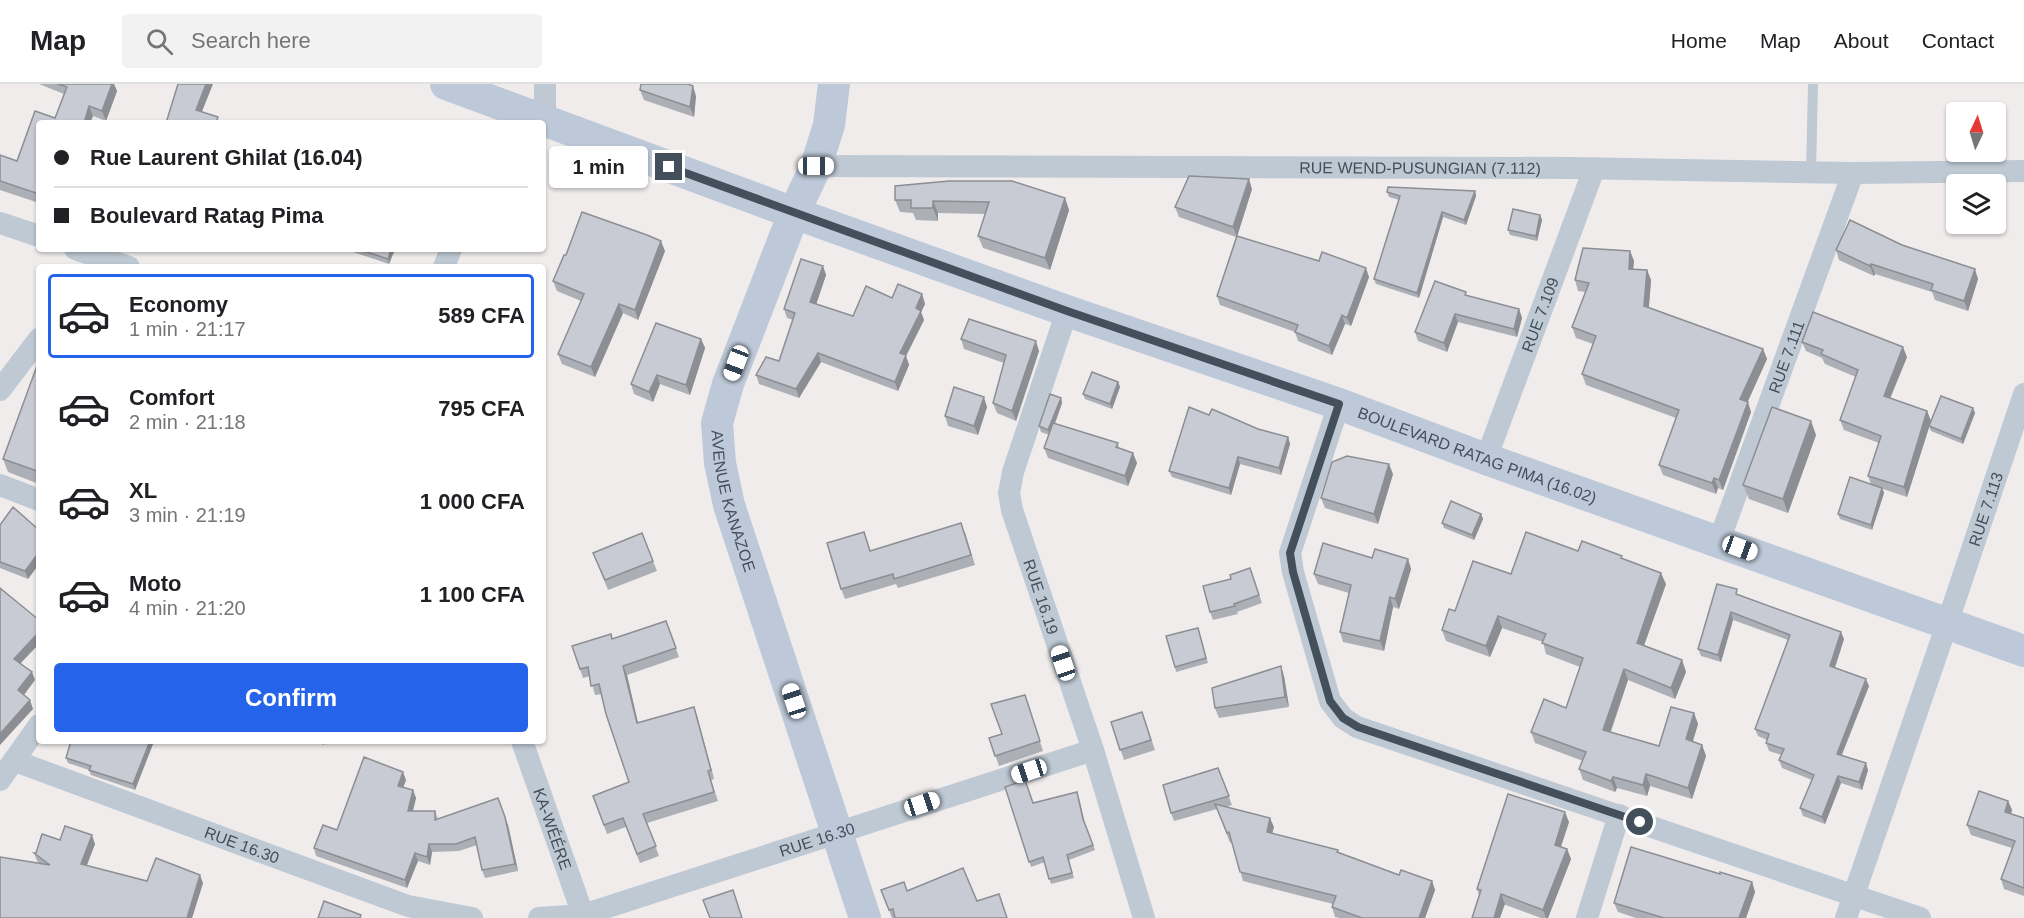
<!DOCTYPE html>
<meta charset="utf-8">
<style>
body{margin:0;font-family:Arial,sans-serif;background:#f2f2f2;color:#202124;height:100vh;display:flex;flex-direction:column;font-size:22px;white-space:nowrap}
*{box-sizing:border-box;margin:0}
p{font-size:20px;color:#757577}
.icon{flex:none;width:33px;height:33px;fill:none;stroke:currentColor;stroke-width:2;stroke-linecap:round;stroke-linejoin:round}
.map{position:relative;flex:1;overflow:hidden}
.drawer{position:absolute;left:36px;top:180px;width:510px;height:480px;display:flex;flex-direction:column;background:#fff;border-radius:6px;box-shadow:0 2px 4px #0004}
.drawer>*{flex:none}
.hud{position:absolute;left:36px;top:36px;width:510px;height:132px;border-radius:6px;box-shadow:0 2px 4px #0004;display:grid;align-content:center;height:132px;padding:0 18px;background:#fff}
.needle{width:39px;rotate:4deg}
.buttons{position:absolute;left:1946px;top:18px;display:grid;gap:12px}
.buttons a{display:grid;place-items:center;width:60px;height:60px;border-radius:6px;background:#fff;box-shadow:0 2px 4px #0004;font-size:30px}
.end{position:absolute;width:27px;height:27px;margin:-14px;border:8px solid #43505b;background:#fff;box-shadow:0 0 0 3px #fff}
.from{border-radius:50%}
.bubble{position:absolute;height:42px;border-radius:6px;background:#fff;box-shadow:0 2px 4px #0004;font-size:20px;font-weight:800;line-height:42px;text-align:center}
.car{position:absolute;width:18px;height:36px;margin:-18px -9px;border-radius:8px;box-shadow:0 0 4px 2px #0007;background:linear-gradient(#fff 24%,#345 0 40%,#fff 0 76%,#345 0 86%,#fff 0)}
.hud b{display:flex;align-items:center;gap:21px;height:57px;font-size:22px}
.hud b+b{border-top:2px solid #e0e0e0}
.hud i{width:15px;height:15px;background:#202124}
ul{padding:10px 0 0;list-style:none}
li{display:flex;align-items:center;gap:18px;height:84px;margin:0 12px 9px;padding:0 6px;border:3px solid transparent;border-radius:6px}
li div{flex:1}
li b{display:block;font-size:22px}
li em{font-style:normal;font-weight:800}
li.current{border-color:#2563eb}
li>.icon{width:54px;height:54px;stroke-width:1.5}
.button{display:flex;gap:12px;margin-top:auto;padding:12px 18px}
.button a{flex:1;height:69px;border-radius:6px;background:#2563eb;color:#fff;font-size:24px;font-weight:800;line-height:69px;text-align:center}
header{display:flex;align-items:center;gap:36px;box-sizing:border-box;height:84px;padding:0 30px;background:#fff;border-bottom:2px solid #e0e0e0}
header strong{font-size:28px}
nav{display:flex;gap:33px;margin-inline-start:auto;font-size:21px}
.search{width:420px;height:54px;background:#f2f2f2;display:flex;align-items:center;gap:15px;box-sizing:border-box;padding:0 21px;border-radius:6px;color:#757577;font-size:22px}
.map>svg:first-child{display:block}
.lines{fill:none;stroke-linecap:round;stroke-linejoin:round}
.lane{stroke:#bec9d4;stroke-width:10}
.street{stroke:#bec9d4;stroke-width:22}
.secondary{stroke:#bdc9d8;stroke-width:32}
.wall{fill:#acafb5}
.shaded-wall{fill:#8c8e94}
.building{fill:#c8cbd3;stroke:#8c8e94;stroke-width:1.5}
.route{stroke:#43505b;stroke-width:8}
.labels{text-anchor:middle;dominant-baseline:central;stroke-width:4.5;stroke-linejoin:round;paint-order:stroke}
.street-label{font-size:16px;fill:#43505b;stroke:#fff}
</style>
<header>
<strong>Map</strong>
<div class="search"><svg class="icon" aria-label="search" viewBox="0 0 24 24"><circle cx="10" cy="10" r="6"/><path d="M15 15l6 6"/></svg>Search here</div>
<nav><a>Home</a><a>Map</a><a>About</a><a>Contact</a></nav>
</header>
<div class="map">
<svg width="2024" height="834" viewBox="0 0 2024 834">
<rect width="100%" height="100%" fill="#f0ecec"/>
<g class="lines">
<polyline class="lane" points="1811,89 1813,0"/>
<g class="street">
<polyline points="545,37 545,0"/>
<path id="s1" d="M 816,82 L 1572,84 L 1853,89 L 2024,87"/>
<polyline points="0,139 39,152"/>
<polyline points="75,165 129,183"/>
<polyline points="444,183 451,165"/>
<path id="s2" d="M 1067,227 L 1013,388 L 1009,409 L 1012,426 L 1093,666 L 1144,834"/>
<polyline points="0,306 39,255"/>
<polyline points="1339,320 1290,469 1293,488 1330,617 1343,634 1357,643 1920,834"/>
<path id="s3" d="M 1486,375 L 1594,85"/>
<polyline points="0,401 39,416"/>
<path id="s4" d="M 1719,457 L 1853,89"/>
<path id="s5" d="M 522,657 L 584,834"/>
<path id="s6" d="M 15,677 L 408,822 L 472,834"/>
<polyline points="0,696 39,641"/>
<path id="s7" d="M 539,834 L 583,831 L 1093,666"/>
<polyline points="1587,834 1619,731"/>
<path id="s8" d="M 1846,834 L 1947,540 L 2024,310"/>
</g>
<g class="secondary">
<path id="s9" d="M 446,0 L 794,129 L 1067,227 L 1339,320 L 1486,375 L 2024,567"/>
<path id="s10" d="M 834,0 L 829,41 L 816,82 L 794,129 L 728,300 L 717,339 L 720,379 L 729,421 L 865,834"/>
</g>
</g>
<g class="wall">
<polygon points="39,0 114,0 117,7 106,37 93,32 90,39 39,39 39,119 0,106 0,71 17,77 35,27 55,34 64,10"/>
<polygon points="640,6 696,12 694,33 644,16"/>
<polygon points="1252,105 1237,152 1369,193 1351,242 1345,240 1332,271 1298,257 1295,248 1220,221 1217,212 1236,153 1179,133 1175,123"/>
<polygon points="1475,107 1476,112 1466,141 1443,133 1419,214 1376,200 1374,195 1399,116 1389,113 1387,108"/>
<polygon points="1065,114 1069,126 1050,186 983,164 978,152 985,130 938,129 938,137 916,136 913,129 900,128 895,116"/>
<polygon points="1540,131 1542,136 1537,157 1510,151 1508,146"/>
<polygon points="344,165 395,165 389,180"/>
<polygon points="1836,166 1978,195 1968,227 1935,216 1932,208 1875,190 1874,192 1839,176"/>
<polygon points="665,167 638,236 623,229 595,293 562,280 558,270 581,217 557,207 553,197 566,171"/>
<polygon points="1630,167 1634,177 1633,185 1647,186 1651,196 1649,223 1763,265 1767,275 1747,318 1751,328 1723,406 1718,404 1716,410 1663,391 1659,381 1676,334 1586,301 1582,290 1593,260 1576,254 1572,243 1586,208 1578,207 1575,196"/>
<polygon points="823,182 826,191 816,220 853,232 892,214 922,210 925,220 921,228 924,236 906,272 909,281 898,307 821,278 799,314 759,300 756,291 779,277 793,236 787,234 784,225"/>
<polygon points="1468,212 1519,225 1522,234 1517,253 1458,238 1447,268 1418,257 1415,248"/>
<polygon points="701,255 705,264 690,311 660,300 653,318 634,310 631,300"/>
<polygon points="961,255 1039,267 1016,337 997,329 993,319 1004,279 964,265"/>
<polygon points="1802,258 1907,273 1890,314 1927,327 1931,337 1907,413 1883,405 1884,409 1872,446 1840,435 1838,430 1871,400 1868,392 1879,359 1844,346 1840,336 1856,293 1825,280 1822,274 1806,267"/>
<polygon points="39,280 39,400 8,388 3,375"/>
<polygon points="1118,298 1120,303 1112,325 1085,315 1083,310"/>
<polygon points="1061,314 1062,319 1055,340 1118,359 1119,364 1137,379 1128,402 1048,374 1044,364 1049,351 1041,348 1039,342"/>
<polygon points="987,323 978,351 948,342 945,332"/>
<polygon points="1973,324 1975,329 1963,360 1931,347 1929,342"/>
<polygon points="1209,331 1288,353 1290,360 1281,391 1240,380 1231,411 1172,393 1169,387"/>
<polygon points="1816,351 1788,429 1749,415 1743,401"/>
<polygon points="1393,390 1378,440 1325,424 1321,414"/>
<polygon points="1481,430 1483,435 1474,456 1444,444 1442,439"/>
<polygon points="0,441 39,446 39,480 28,495 0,484"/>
<polygon points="965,448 975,481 898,504 896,500 845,515 841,505 871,467"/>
<polygon points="642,449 657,487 608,506 593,469"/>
<polygon points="1578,467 1623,475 1666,500 1644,561 1682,576 1686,588 1675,615 1628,596 1611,648 1659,662 1694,629 1698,640 1693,657 1702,661 1706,672 1692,715 1650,702 1647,712 1617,704 1615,708 1583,696 1579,685 1583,677 1535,659 1531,648 1566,624 1580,583 1546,570 1543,558 1502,544 1490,573 1446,557 1442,546 1455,527 1511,490"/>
<polygon points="1372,474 1408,475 1411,485 1399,525 1393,523 1384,567 1343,558 1340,548 1349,509 1318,500 1314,490"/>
<polygon points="1250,484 1262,519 1237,528 1238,530 1213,536 1210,528 1231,495"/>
<polygon points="1739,511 1844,555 1835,584 1869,602 1842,671 1868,686 1862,706 1841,699 1825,740 1803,732 1800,724 1812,696 1782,684 1779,676 1782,671 1769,667 1766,659 1767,656 1758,652 1755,645 1788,556 1733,536 1721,578 1701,572 1698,565"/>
<polygon points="666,537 679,573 627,591 638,639 694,623 714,695 711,696 718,717 647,739 659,772 640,779 626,743 607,750 593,712 629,698 602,610 595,611 590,592 583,594 572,562 612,555"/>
<polygon points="1198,544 1208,579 1176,588 1175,583"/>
<polygon points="1284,592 1289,623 1219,634 1215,624"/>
<polygon points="1025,611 1043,667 999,682 989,654 1002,650"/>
<polygon points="1142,628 1155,666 1124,676 1111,638"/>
<polygon points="71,657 152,657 153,660 135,706 91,691 89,686 68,679 66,674"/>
<polygon points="202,657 212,657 211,660"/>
<polygon points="315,657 325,657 324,661"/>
<polygon points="408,657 418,657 410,660"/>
<polygon points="1218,684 1232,721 1226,723 1274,743 1272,749 1338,766 1339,769 1399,791 1432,797 1435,806 1425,834 1340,834 1335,833 1332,823 1333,820 1243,797 1232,758 1230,759 1217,725 1174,737 1171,729"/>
<polygon points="406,696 403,703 413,706 416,714 413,727 435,727 438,735 508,741 518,787 485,794 482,786 477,761 459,767 432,768 430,781 418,777 407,804 316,772 314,764 337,746"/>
<polygon points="1005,703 1033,719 1079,714 1085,739 1095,766 1069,776 1074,794 1051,800 1045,778 1031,783"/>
<polygon points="2008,717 2012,726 2011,730 2024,734 2024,812 2004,805 2001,795 2012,764 1971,751 1967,741"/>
<polygon points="1569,738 1561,763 1567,765 1571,775 1548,834 1541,834 1479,811 1477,805"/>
<polygon points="60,756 95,760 86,782 147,797 203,799 192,834 40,780 37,777 34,769 36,769"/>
<polygon points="1720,790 1752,798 1755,808 1746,834 1636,834 1618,828 1614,819"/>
<polygon points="881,806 907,807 977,817 1007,834 892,834"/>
</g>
<g class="shaded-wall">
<polygon points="112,0 114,0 117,7 106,37 102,27"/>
<polygon points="206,0 213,0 199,35 196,26"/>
<polygon points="693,2 696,12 694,33 690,23"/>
<polygon points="89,22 93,32 90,39 84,39"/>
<polygon points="1249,95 1252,105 1237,153 1233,143"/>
<polygon points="1475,107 1476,112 1466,141 1464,136"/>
<polygon points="1065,114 1069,126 1050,186 1045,174"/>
<polygon points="933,117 938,129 938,137 933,124"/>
<polygon points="1442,128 1443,133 1419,214 1417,209"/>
<polygon points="1540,131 1542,136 1537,157 1536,152"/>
<polygon points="661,157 665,167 638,236 635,226"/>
<polygon points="391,165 395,165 389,180 388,175"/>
<polygon points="1630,167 1634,177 1632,195 1629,185"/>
<polygon points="1871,180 1875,190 1874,192 1870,182"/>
<polygon points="823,182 826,191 814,227 810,218"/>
<polygon points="1366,184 1369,193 1351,242 1347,234"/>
<polygon points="1975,185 1978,195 1968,227 1964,217"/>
<polygon points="1647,186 1651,196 1648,232 1644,222"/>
<polygon points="922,210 925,220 921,228 924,236 906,272 909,281 898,307 895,298 900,269 916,224"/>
<polygon points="619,220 623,229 595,293 591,283"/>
<polygon points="1519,225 1522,234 1517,253 1514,245"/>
<polygon points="1455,230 1458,238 1447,268 1444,259"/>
<polygon points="1342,231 1345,240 1332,271 1329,262"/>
<polygon points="701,255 705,264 690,311 686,301"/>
<polygon points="1036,257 1039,267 1016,337 1012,327"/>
<polygon points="1903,263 1907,273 1887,322 1884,312"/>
<polygon points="1763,265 1767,275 1744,326 1740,315"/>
<polygon points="818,269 821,278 799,314 796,305"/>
<polygon points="657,291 660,300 653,318 649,308"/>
<polygon points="1118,298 1120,303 1112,325 1110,320"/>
<polygon points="984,313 987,323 978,351 974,342"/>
<polygon points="1061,314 1062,319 1050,352 1048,346"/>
<polygon points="1748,318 1751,328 1723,406 1719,396"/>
<polygon points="1973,324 1975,329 1963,360 1961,355"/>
<polygon points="1927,327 1931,337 1907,413 1904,403"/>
<polygon points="1811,337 1816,351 1788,429 1783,415"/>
<polygon points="1288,353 1290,360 1281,391 1279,384"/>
<polygon points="1133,369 1137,379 1128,402 1125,392"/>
<polygon points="1238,373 1240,380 1231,411 1229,404"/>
<polygon points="1389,380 1393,390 1378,440 1374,430"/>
<polygon points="1714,394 1718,404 1716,410 1712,399"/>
<polygon points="1882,404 1884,409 1872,446 1871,441"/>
<polygon points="1481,430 1483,435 1474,456 1472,451"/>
<polygon points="37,471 39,480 28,495 25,487"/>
<polygon points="1408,475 1411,485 1399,525 1395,515"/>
<polygon points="1661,489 1666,500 1641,570 1637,559"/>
<polygon points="1390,513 1393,523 1384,567 1380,557"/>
<polygon points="1731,528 1733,536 1721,578 1718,571"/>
<polygon points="1498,532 1502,544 1490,573 1486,562"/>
<polygon points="39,548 39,560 17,583 14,575"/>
<polygon points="1841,548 1844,555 1833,589 1830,582"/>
<polygon points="1682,576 1686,588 1675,615 1671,604"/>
<polygon points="623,582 627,591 640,648 637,639"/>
<polygon points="1281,582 1284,592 1289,623 1285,613"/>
<polygon points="1624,585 1628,596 1607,657 1603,646"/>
<polygon points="32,588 35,596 21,615 18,606"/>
<polygon points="1866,595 1869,602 1839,677 1837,670"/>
<polygon points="30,616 33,625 0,661 0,650"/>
<polygon points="694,623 697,632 714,695 711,686"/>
<polygon points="1694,629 1698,640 1690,666 1686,655"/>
<polygon points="150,657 152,657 153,660 135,706 133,700"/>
<polygon points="1702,661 1706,672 1692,715 1688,704"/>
<polygon points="1866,679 1868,686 1862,706 1859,698"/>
<polygon points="403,688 406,696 401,710 398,702"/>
<polygon points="1646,690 1650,702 1647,712 1643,701"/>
<polygon points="1838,692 1841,699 1825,740 1822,733"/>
<polygon points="1613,693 1617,704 1615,708 1611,697"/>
<polygon points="413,706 416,714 411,734 408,727"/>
<polygon points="2008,717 2012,726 2008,738 2005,728"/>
<polygon points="1565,728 1569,738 1558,771 1555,761"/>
<polygon points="505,733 508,741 518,787 515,780"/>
<polygon points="1270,734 1274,743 1270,757 1267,748"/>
<polygon points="92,751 95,760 84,789 81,780"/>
<polygon points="429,760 432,768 430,781 427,773"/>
<polygon points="1567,765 1571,775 1548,834 1546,834 1543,826"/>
<polygon points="415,769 418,777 407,804 405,796"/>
<polygon points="200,791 203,799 192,834 187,834"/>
<polygon points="1432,797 1435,806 1425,834 1419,834"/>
<polygon points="1752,798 1755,808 1746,834 1739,834"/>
<polygon points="1501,810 1505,820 1500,834 1494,834"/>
</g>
<g class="building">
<polygon points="58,0 112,0 102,27 89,22 84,39 39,39 39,110 0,97 0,71 17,77 35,27 55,34 67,3"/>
<polygon points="178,0 206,0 196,26 218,33 216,39 166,39"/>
<polygon points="641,0 688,0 693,2 690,23 640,6"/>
<polygon points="1189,92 1249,95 1233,143 1175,123"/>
<polygon points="949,97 1012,97 1065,114 1045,174 978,152 989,118 933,117 933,124 911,124 911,116 895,116 895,102"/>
<polygon points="1388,103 1475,107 1464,136 1442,128 1417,209 1374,195 1400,112 1387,108"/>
<polygon points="1513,125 1540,131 1536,152 1508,146"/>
<polygon points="582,128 647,151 661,157 635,226 619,220 591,283 558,270 584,210 553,197 564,171 566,171"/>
<polygon points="1850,136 1902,161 1975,185 1964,217 1931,206 1933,200 1871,180 1870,182 1836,166"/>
<polygon points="1237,152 1319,177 1322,168 1366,184 1347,234 1342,231 1329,262 1295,248 1298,241 1217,212"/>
<polygon points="1583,164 1630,167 1629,185 1647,186 1644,222 1763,265 1740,315 1748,318 1719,396 1714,394 1712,399 1659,381 1679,326 1582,290 1596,252 1572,243 1589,199 1575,196"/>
<polygon points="358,165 391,165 388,175"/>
<polygon points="801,175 823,182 810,218 853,232 866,202 892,214 898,200 922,210 916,224 921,227 900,269 906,271 895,298 818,269 796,305 756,291 766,273 779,277 795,229 784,225"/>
<polygon points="1435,197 1466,208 1465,211 1519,225 1514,245 1455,230 1444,259 1415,248"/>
<polygon points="1813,228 1903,263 1884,312 1927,327 1904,403 1868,392 1881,352 1840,336 1858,286 1821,270 1823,266 1802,258"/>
<polygon points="969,235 1036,257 1012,327 993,319 1006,271 961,255"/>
<polygon points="656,239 701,255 686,301 657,291 649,308 631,300"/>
<polygon points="38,279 39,280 39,381 37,387 3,375"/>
<polygon points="1092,288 1118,298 1110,320 1083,310"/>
<polygon points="954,303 984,313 974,342 945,332"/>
<polygon points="1050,310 1061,314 1048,346 1039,342"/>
<polygon points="1941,312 1973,324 1961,355 1929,342"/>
<polygon points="1189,323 1209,331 1212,325 1258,345 1288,353 1279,384 1238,373 1229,404 1169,387"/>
<polygon points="1772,323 1811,337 1783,415 1743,401"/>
<polygon points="1053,339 1118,359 1116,363 1133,369 1125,392 1044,364"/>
<polygon points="1347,372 1389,380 1374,430 1321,414 1332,378"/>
<polygon points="1850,393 1882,404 1871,441 1838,430"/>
<polygon points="1451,417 1481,430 1472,451 1442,439"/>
<polygon points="13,423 39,446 39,473 37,471 25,487 0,478 0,441"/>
<polygon points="961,439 971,471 894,495 893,490 841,505 827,459 864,448 870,467"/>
<polygon points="1526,448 1578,467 1582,457 1622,472 1621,474 1661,489 1637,559 1682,576 1671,604 1624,585 1603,646 1659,662 1671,623 1694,629 1686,655 1702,661 1688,704 1646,690 1643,701 1613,693 1611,697 1579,685 1586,668 1531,648 1544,615 1566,624 1583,574 1542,559 1546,550 1498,532 1486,562 1442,546 1449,525 1455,527 1473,477 1511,490"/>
<polygon points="642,449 653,477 605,496 593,469"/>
<polygon points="1323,459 1372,474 1375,465 1408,475 1395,515 1390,513 1380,557 1340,548 1351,501 1314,490"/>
<polygon points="1250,484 1259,511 1234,520 1235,522 1210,528 1203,502 1231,495 1230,491"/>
<polygon points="1717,500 1737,505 1736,510 1841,548 1830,582 1866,595 1837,670 1866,679 1859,698 1838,692 1822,733 1800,724 1814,691 1779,676 1784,665 1766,659 1769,650 1755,645 1790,551 1731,528 1718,571 1698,565"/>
<polygon points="0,504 39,536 39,548 14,575 32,588 18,606 30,616 0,650"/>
<polygon points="666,537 676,564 623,582 637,639 694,623 711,686 708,687 714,708 643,730 656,762 637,770 623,734 604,741 593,712 629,698 606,630 599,600 591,602 588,583 580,585 572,562 611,550 612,555"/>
<polygon points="1198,544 1206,574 1175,583 1166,552"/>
<polygon points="1281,582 1285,613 1215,624 1212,604"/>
<polygon points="1025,611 1040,657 995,672 989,654 1002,650 991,620"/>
<polygon points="1142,628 1151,656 1120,666 1111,638"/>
<polygon points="71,657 150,657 133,700 89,686 91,682 66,674"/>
<polygon points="364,673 403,688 398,702 413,706 408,727 435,727 435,736 498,714 505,733 515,780 482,786 475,753 456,760 429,760 427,773 415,769 405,796 314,764 323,741 337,746"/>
<polygon points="1218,684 1229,712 1171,729 1163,701"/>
<polygon points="1025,696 1033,719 1077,708 1083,735 1093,761 1067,771 1072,789 1049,795 1043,773 1029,778 1005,703"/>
<polygon points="1979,707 2008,717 2005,728 2024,734 2024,804 2001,795 2015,757 1967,741"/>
<polygon points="1508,710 1565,728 1555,761 1567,765 1543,826 1501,810 1494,834 1472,834 1481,806 1477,805"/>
<polygon points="1215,720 1270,734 1267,748 1338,766 1337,768 1399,791 1401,786 1432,797 1419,834 1362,834 1332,823 1336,812 1240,788 1229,748 1227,749"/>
<polygon points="65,742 92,751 81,780 147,797 156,774 200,791 187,834 0,834 0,773 50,781 34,769 36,769 42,750 60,756"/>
<polygon points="1631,763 1720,790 1720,788 1752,798 1739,834 1664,834 1614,819"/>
<polygon points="963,784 977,817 999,810 1007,834 895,834 893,825 889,826 881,806 904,798 907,807"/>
<polygon points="733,806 742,834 710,834 703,816"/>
<polygon points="324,817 361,831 360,834 318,834"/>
</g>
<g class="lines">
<polyline class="route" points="669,83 1067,227 1339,320 1290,469 1293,488 1330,617 1343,634 1358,643 1640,738"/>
</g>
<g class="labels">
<g class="street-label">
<text stroke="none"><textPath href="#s1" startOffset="604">RUE WEND-PUSUNGIAN (7.112)</textPath></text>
<text stroke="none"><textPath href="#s3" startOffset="154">RUE 7.109</textPath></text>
<text stroke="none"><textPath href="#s4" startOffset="196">RUE 7.111</textPath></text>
<text stroke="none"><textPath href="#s9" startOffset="1096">BOULEVARD RATAG PIMA (16.02)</textPath></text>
<text stroke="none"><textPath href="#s10" startOffset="440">AVENUE KANAZOE</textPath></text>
<text stroke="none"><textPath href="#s8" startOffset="432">RUE 7.113</textPath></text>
<text stroke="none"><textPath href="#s2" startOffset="300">RUE 16.19</textPath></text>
<text stroke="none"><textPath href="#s5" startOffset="93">KA-WÉÉRE</textPath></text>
<text stroke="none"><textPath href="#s7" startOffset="290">RUE 16.30</textPath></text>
<text stroke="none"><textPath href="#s6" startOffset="242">RUE 16.30</textPath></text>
</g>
</g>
</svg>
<div class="buttons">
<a><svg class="needle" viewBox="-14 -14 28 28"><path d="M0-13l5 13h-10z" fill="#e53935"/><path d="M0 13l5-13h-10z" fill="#757577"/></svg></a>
<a><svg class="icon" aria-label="layers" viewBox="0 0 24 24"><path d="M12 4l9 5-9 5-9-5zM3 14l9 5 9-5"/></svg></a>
</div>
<i class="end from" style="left:1640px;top:738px"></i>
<i class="end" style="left:669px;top:83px"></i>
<div class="bubble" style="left:549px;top:62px;width:99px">1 min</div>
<i class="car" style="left:816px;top:82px;rotate:90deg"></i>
<i class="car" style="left:736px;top:279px;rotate:201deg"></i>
<i class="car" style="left:1740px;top:464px;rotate:110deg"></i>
<i class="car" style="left:1063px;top:579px;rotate:341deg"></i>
<i class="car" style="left:794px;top:617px;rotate:342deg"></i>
<i class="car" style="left:1029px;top:687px;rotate:252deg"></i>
<i class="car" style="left:922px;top:720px;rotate:72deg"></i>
<div class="hud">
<b><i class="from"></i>Rue Laurent Ghilat (16.04)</b>
<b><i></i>Boulevard Ratag Pima</b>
</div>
<section class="drawer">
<ul>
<li class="current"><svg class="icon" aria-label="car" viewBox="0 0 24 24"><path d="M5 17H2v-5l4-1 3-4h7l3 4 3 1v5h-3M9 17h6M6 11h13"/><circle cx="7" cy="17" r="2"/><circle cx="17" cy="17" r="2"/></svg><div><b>Economy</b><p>1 min · 21:17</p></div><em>589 CFA</em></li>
<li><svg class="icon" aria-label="car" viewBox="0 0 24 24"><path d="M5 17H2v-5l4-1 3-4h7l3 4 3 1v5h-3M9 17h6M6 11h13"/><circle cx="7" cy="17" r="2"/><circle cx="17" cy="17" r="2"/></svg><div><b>Comfort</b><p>2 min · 21:18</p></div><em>795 CFA</em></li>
<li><svg class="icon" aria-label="car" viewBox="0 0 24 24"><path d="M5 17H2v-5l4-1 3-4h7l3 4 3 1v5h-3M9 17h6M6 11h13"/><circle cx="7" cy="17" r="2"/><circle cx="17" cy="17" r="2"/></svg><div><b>XL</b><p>3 min · 21:19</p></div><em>1 000 CFA</em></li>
<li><svg class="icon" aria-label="car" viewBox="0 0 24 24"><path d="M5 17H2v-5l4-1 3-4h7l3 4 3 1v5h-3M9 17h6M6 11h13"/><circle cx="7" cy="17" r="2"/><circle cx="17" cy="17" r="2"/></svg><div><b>Moto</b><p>4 min · 21:20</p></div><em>1 100 CFA</em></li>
</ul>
<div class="button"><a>Confirm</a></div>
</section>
</div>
